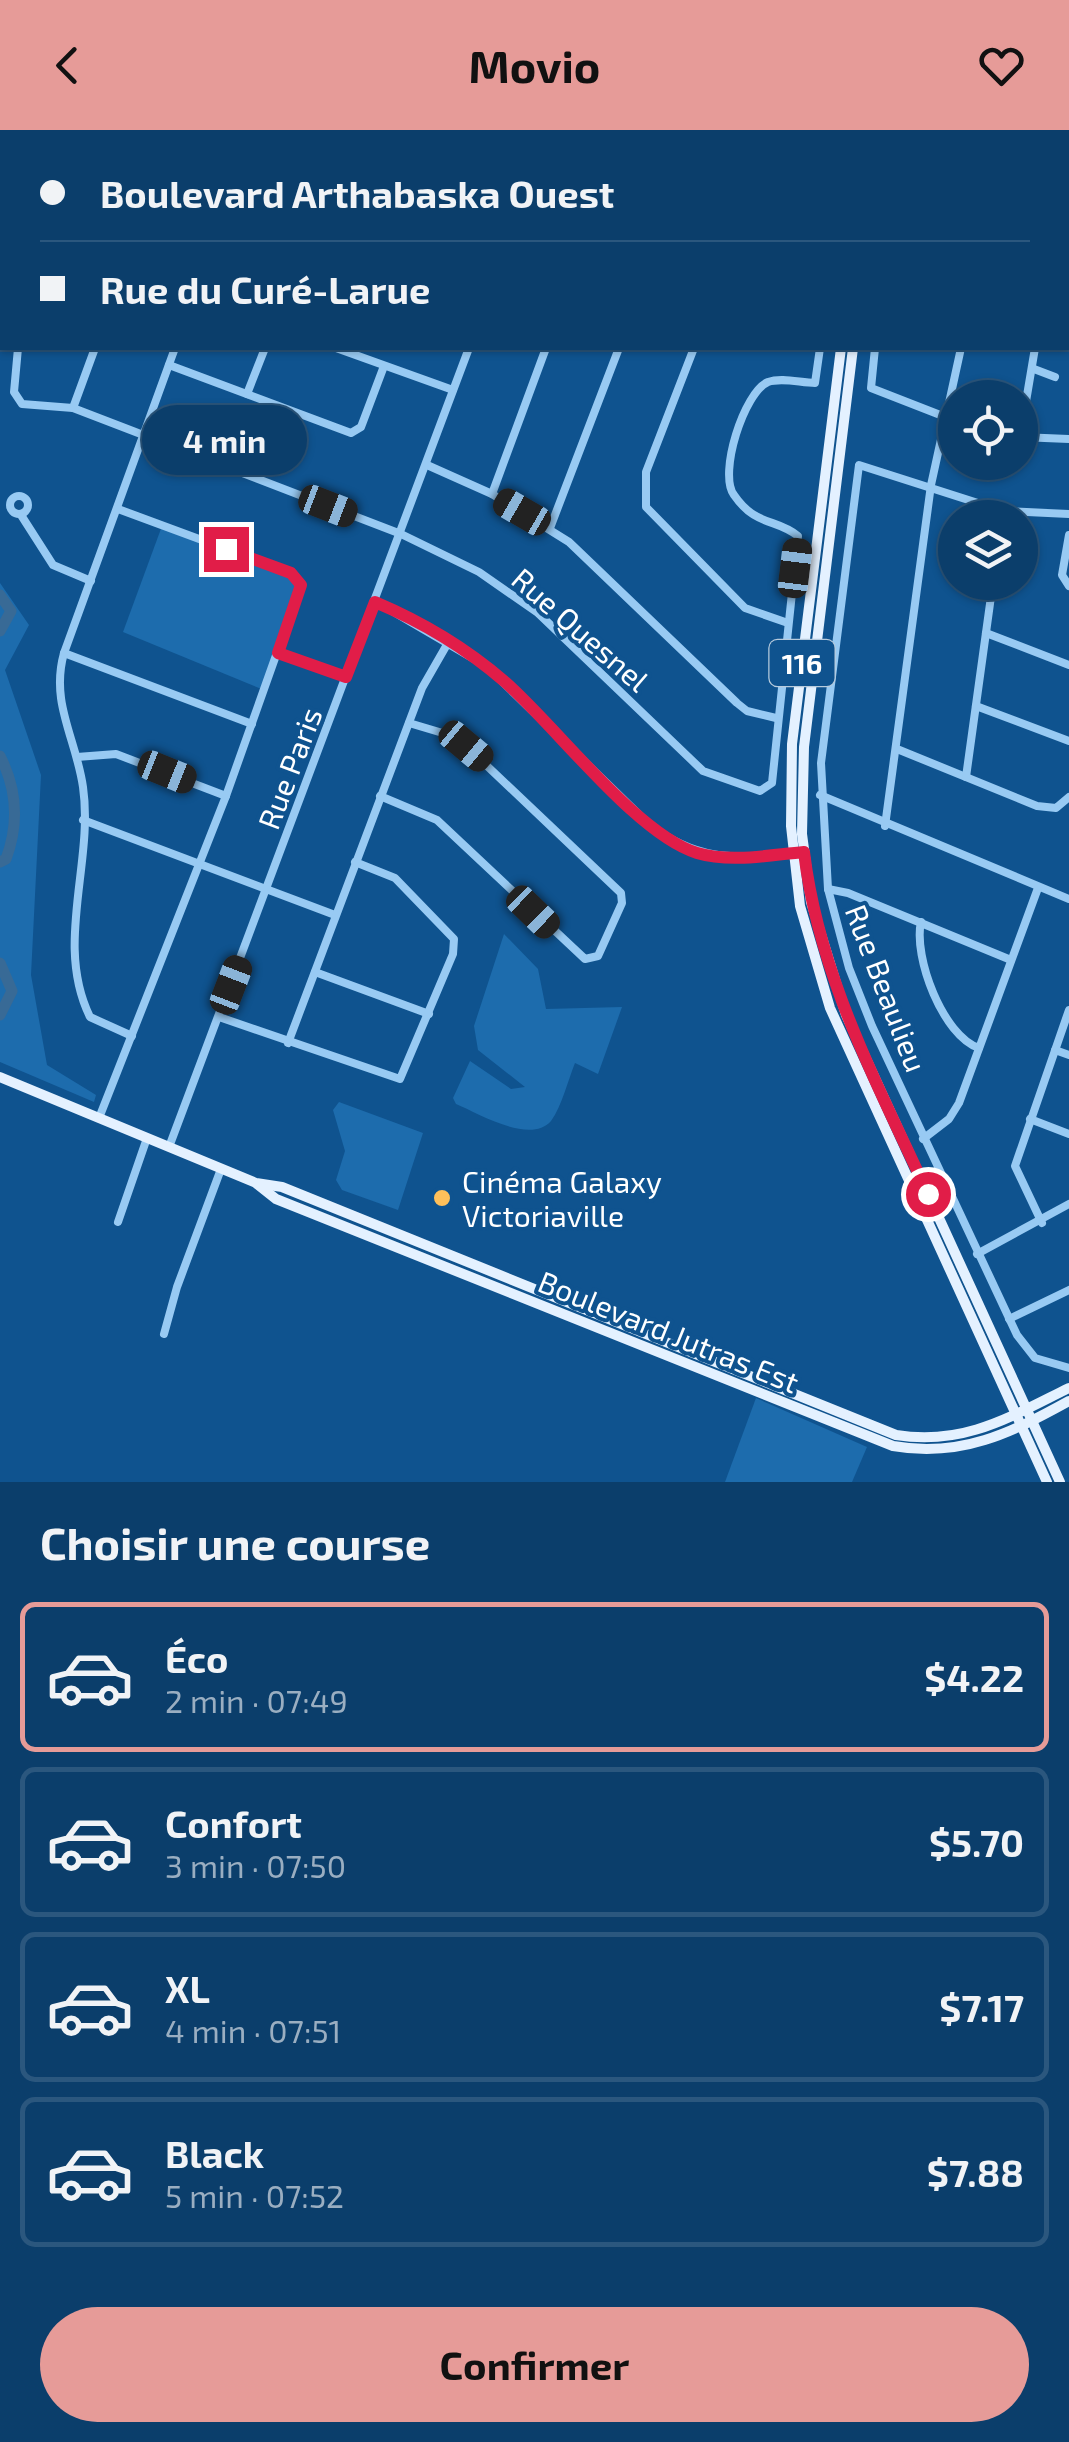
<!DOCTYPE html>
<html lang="fr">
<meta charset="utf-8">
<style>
body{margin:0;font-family:"Exo 2",sans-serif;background:#144571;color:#f1f3f6;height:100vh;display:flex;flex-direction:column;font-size:38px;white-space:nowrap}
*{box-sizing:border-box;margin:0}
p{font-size:32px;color:#9aaec1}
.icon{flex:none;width:55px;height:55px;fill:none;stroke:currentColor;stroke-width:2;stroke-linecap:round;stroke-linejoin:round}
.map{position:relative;height:1352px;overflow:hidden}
.panel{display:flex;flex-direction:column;background:#0b3e6b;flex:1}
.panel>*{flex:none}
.top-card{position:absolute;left:0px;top:0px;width:1070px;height:220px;box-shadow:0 2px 8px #0004,0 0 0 2px #2b577e;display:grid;align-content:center;height:220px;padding:0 40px;background:#0b3e6b}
.tools{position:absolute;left:938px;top:250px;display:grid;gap:20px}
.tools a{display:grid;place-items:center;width:100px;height:100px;border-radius:50%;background:#0b3e6b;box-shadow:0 2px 8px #0004,0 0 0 2px #2b577e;font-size:50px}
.end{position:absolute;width:45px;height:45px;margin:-22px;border:12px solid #e11d48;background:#fff;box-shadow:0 0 0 5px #fff}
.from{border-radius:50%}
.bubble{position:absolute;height:70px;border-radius:35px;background:#0b3e6b;box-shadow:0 2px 8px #0004,0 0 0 2px #2b577e;font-size:32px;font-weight:700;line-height:70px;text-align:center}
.car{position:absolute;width:30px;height:60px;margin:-30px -15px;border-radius:12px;box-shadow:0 0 8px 2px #0007;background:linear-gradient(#222 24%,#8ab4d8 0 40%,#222 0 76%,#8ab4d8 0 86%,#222 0)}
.top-card b{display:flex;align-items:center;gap:35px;height:95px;font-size:38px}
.top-card b+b{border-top:2px solid #2b577e}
.top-card i{width:25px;height:25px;background:#f1f3f6}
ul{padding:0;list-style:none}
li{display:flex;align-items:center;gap:30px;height:150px;margin:0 20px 15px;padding:0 20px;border:5px solid #2b577e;border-radius:15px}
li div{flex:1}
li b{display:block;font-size:38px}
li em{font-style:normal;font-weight:700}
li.selected{border-color:#e69b98}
li>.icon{width:90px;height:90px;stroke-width:1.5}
h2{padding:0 40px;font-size:45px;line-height:120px}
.action{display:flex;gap:20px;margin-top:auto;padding:20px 40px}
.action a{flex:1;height:115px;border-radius:60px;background:#e69b98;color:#111;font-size:40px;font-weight:700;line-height:115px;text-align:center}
header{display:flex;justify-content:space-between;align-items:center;height:130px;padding:0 40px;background:#e69b98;color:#111;font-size:45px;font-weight:700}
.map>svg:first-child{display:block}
.green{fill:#1d6cad}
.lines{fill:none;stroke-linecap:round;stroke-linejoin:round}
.river{stroke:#386a96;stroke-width:11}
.minor{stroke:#98caf3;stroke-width:8}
.major{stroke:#e4f1ff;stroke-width:10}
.route{stroke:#e11d48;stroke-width:12}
.poi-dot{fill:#ffc05a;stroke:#0f538f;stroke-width:4}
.labels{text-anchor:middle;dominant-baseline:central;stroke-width:8;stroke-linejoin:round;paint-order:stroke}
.shield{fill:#0f538f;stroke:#b7cbdd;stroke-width:2.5}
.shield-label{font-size:28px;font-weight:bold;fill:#fff}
.street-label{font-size:30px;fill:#fff;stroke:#0f538f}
.poi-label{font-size:30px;fill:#fff;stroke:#0f538f;text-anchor:start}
</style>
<header><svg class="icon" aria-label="back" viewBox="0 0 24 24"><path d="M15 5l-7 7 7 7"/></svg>Movio<svg class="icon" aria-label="heart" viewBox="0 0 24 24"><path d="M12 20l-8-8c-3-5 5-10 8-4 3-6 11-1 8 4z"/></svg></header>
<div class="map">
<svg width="1069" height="1352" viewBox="0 0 1069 1352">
<rect width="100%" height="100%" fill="#0f538f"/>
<g class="green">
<polygon points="162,396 291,443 301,455 264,560 123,502"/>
<polygon points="0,453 29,495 5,540 41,645 31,845 47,935 96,965 94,972 0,932"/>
<path d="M 504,804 L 538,839 L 546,879 L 622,877 L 598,944 L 575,933 C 568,950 562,976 551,991 C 530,1015 478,983 456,974 L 453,968 L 470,931 L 511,959 L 525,957 L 478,920 L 474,896 Z"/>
<polygon points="339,972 423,1003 398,1080 342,1060 336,1050 345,1021 333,980"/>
<polygon points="756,1268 867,1317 852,1352 725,1352"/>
</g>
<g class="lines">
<g class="river">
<polyline points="193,0 194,2"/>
<polyline points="122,2 122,0"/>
<polyline points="237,2 238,0"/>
<polyline points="0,139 2,137"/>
<polyline points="0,465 11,481 0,501"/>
<path d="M 0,626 C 17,659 19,694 6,729 L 0,732"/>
<polyline points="0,833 12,861 0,885"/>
</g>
<g class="minor">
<polyline points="420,0 426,2"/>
<polyline points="1054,0 1061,2"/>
<polyline points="40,2 41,0"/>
<polyline points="259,2 260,0"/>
<polyline points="346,2 347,0"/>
<polyline points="469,2 470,0"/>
<polyline points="548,2 549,0"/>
<polyline points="626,2 627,0"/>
<polyline points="699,2 700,0"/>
<polyline points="774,2 775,0"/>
<polyline points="988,2 989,0"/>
<polyline points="1068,5 1069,6"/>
<polyline points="0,60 2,61"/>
<polyline points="1068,85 1069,86"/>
<polyline points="1068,165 1069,165"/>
<path d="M 18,218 L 14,262 L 22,274 L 73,278 L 401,404 L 479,442 L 538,483 L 703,641 L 760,661 L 772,653 L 798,406 C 776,388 756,397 734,365 C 718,344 744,262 768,252 C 782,247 801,253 815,253 L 820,218"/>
<polyline points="336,218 453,260"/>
<polyline points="694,218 646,342 646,377 745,478 788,493"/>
<polyline points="875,218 871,258 948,288"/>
<polyline points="169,235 351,303 361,297 384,236"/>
<polyline points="1034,239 1055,247"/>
<polyline points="247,264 265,218"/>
<polyline points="73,278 95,218"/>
<polyline points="1020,307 1035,218"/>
<polyline points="1020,307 1069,309"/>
<polyline points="427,335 492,364 569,412 737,573 747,581 776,588"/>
<polyline points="492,364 546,218"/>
<circle cx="19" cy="375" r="9"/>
<polyline points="1069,384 1003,381 859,335 821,633 828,759 849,838 872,896 1017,1205 1035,1228 1069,1238"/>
<polyline points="21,385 53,435 91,451"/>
<polyline points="550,398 619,218"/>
<polyline points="1069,405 1062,445 1069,456"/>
<path d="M 375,471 L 486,536 L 650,695 C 704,736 741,726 804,723"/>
<polyline points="986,503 1069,535"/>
<polyline points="64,523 252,594"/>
<polyline points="278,523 346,547"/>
<polyline points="976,576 1069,611"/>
<polyline points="897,619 1037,676 1056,678 1069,667"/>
<polyline points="77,627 116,624 226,666"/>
<polyline points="966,647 993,452"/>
<polyline points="820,665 1069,769"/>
<polyline points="380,666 437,690 585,829 598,826 622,773 621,763 466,616 446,604 409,593"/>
<polyline points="83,690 335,785"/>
<polyline points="885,696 931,355 961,218"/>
<polyline points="828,759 848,763 1011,830"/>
<path d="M 921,792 C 913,827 943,906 979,918"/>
<polyline points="315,842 429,884"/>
<polyline points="219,887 400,949 453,824 454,809 395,748 355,732"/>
<path d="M 132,906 L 90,887 C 54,814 94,733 83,657 C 76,608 50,573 64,523 L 175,218"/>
<polyline points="288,913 422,558 449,511"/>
<polyline points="1055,920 1069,925"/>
<polyline points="99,988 226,666 301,455 291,443 118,379"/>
<polyline points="1030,989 1069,1004"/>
<polyline points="923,1009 949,989 959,973 1038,758"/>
<polyline points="169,1017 469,218"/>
<polyline points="118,1092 147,1008"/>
<polyline points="1042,1093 1015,1036 1069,880"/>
<polyline points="977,1124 1069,1074"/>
<polyline points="1009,1189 1069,1160"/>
<polyline points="164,1204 177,1157 221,1039"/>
</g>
<g class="major">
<polyline points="867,2 868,0"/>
<polyline points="879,2 880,0"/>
<polyline points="841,218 792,614 791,696 800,776 830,878 1047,1352"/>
<polyline points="853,218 804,617 802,704 811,772 846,885 1060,1352"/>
<path d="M 0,947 L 256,1053 L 282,1057 L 896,1305 C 964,1316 1010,1287 1069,1258"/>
<path d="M 257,1054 L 276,1069 L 893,1316 C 961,1328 1011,1303 1069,1271"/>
</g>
</g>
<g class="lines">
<path class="route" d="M 226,419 L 291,443 L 301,455 L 278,523 L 346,547 L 375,472 C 420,491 467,519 504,551 C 556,596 636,704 697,723 C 731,733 769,725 804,722 C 819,846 877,953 928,1064"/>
</g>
<circle class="poi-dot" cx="442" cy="1068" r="10"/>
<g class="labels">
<rect class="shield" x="769.5" y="510" width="65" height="46" rx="8"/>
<g class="shield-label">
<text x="802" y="533">116</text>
</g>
<g class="street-label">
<text transform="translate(581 499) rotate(41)">Rue Quesnel</text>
<text transform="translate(289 638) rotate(-69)">Rue Paris</text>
<text transform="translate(887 858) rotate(69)">Rue Beaulieu</text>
<text transform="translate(669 1201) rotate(22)">Boulevard Jutras Est</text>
</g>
<g class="poi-label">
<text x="462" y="1051">Cinéma Galaxy<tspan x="462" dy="34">Victoriaville</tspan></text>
</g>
</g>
</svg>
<div class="tools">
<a><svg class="icon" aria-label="locate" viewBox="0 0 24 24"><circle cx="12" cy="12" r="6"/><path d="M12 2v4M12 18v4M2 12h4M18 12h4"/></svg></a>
<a><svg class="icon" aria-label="layers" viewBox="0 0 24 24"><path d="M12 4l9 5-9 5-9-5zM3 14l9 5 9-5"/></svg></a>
</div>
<i class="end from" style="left:928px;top:1064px"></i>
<i class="end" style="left:226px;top:419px"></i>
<div class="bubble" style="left:142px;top:275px;width:165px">4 min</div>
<i class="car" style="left:328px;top:376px;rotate:111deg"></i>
<i class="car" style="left:522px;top:382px;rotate:300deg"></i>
<i class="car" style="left:795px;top:438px;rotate:7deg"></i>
<i class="car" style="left:466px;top:616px;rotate:130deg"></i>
<i class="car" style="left:167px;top:642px;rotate:112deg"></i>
<i class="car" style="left:533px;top:782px;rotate:134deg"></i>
<i class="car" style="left:231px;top:855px;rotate:21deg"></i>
<div class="top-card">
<b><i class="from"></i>Boulevard Arthabaska Ouest</b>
<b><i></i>Rue du Curé-Larue</b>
</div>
</div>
<section class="panel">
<h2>Choisir une course</h2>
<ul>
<li class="selected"><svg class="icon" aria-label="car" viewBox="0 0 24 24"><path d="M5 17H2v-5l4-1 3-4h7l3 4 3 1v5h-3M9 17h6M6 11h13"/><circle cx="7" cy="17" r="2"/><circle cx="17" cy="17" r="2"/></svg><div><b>Éco</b><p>2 min · 07:49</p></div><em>$4.22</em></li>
<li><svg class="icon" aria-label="car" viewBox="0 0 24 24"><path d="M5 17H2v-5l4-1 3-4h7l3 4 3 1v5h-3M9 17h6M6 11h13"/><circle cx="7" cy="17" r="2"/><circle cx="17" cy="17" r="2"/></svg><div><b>Confort</b><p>3 min · 07:50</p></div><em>$5.70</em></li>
<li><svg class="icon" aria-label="car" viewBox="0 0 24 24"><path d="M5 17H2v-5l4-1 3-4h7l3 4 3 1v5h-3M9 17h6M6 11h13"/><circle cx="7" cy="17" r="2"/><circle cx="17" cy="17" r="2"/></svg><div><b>XL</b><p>4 min · 07:51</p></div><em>$7.17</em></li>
<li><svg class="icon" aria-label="car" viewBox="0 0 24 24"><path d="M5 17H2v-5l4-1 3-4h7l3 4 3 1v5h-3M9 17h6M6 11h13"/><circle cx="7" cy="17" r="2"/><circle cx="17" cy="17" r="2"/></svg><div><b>Black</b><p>5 min · 07:52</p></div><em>$7.88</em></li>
</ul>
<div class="action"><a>Confirmer</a></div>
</section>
